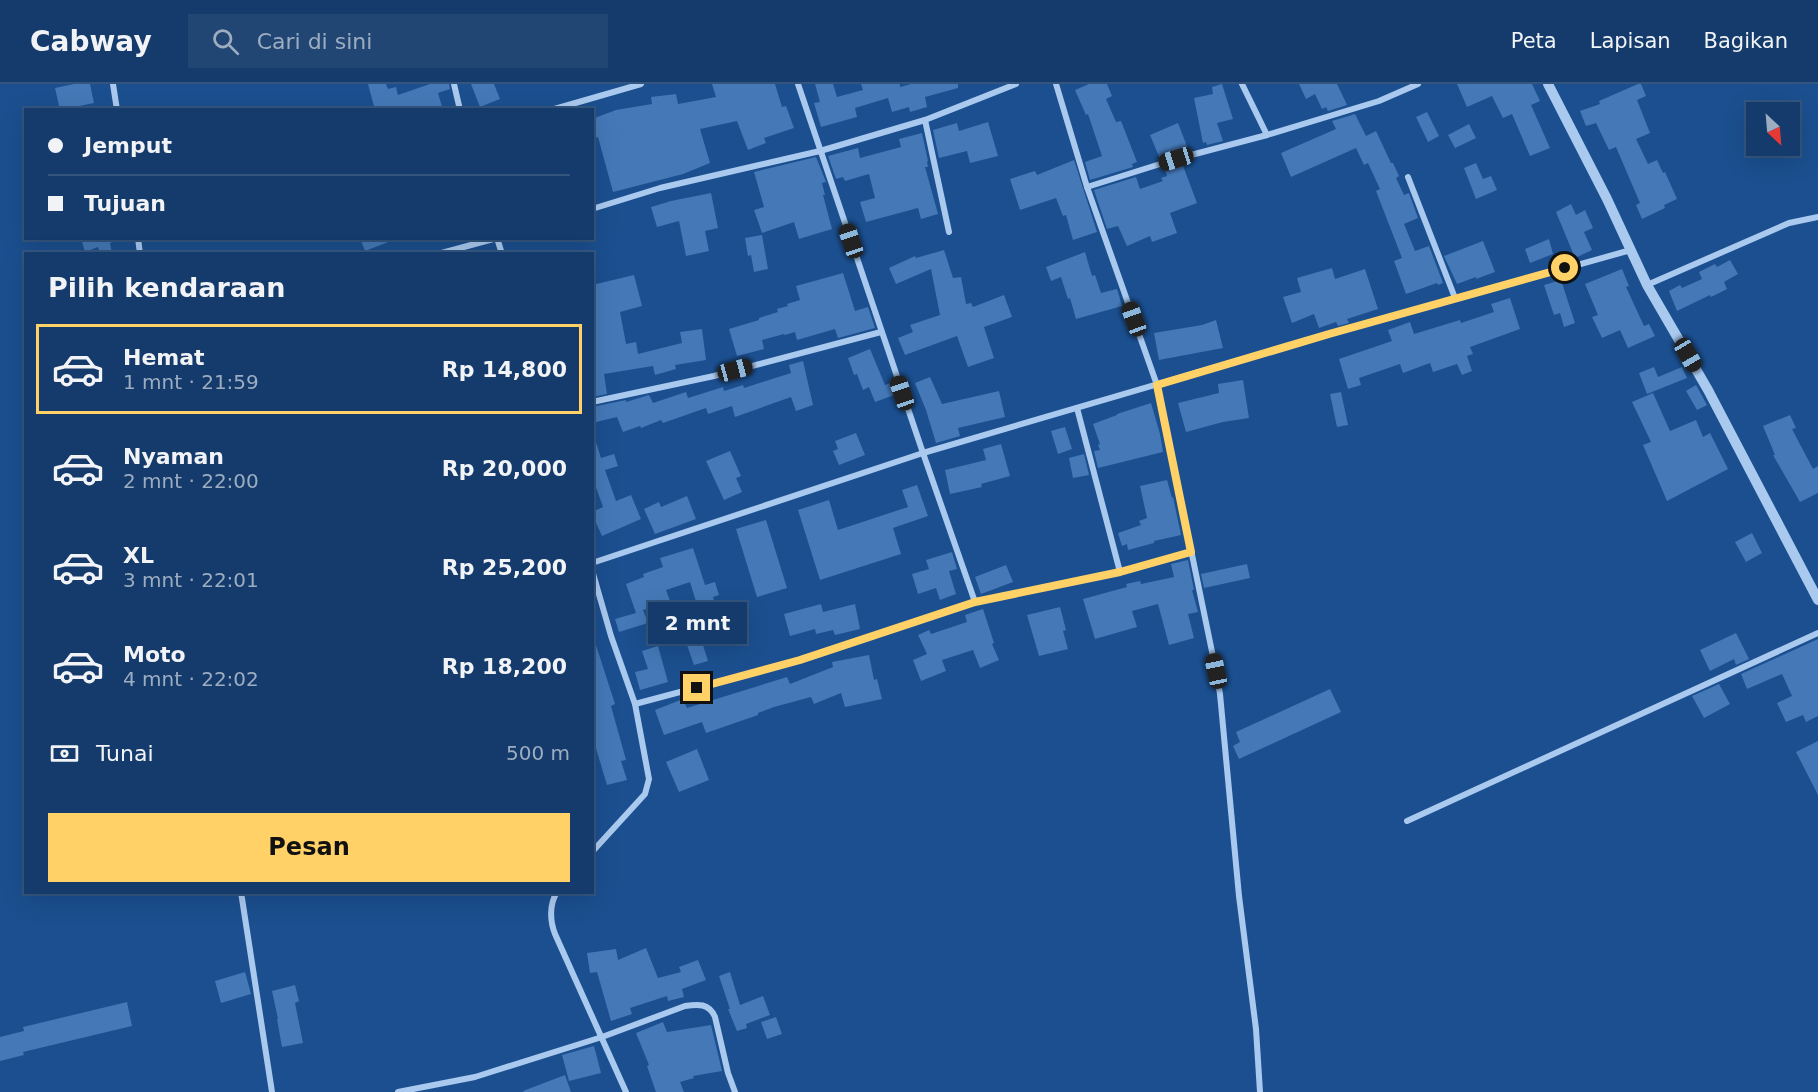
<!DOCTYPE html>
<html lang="id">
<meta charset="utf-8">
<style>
body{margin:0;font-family:"DejaVu Sans",sans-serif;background:#214673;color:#f1f3f6;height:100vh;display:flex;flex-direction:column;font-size:22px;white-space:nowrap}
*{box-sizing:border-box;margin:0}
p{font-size:20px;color:#9dadc1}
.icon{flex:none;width:33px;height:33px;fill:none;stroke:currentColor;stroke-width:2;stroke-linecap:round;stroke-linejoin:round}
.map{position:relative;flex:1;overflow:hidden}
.details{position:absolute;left:24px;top:168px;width:570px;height:642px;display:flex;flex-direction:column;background:#143b6b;border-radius:0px;box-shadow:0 6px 24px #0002,0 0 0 2px #33557e}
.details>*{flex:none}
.hud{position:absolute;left:24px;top:24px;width:570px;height:132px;border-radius:0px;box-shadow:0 6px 24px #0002,0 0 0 2px #33557e;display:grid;align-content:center;height:132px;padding:0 24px;background:#143b6b}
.needle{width:39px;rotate:154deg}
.controls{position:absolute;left:1746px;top:18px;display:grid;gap:12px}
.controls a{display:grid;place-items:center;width:54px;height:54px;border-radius:0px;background:#143b6b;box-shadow:0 6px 24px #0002,0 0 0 2px #33557e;font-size:30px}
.end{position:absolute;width:27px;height:27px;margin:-14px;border:8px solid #ffd166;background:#111;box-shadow:0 0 0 3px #111}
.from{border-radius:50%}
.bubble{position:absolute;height:42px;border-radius:0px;background:#143b6b;box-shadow:0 6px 24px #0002,0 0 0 2px #33557e;font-size:20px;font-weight:800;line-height:42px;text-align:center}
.car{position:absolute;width:18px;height:36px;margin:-18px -9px;border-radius:8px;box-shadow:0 0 4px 2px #0007;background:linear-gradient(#222 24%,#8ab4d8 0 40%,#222 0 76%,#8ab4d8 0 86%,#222 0)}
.hud b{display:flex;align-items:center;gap:21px;height:57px;font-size:22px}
.hud b+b{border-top:2px solid #33557e}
.hud i{width:15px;height:15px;background:#f1f3f6}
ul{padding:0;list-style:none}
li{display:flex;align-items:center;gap:18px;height:90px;margin:0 12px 9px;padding:0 12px;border:3px solid transparent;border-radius:0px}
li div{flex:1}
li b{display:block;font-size:22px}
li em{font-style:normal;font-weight:800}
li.selected{border-color:#ffd166}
li>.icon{width:54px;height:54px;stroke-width:1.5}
h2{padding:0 24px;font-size:27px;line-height:72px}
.pay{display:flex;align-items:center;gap:15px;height:66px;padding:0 24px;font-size:22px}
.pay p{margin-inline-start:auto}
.cta{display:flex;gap:12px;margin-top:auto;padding:12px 24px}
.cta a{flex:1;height:69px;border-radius:0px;background:#ffd166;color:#111;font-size:24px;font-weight:800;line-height:69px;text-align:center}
header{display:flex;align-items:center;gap:36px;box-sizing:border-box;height:84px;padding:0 30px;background:#143b6b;border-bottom:2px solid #33557e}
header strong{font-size:28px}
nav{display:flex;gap:33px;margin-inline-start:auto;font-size:21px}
.search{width:420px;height:54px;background:#214673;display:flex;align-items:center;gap:15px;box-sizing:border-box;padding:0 21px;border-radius:0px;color:#9dadc1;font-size:22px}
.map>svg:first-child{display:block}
.building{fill:#4478b7}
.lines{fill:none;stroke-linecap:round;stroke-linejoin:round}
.minor{stroke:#a9c9ee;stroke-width:6}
.tertiary{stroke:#a9c9ee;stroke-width:10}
.route{stroke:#ffd166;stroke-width:8}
</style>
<header>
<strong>Cabway</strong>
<div class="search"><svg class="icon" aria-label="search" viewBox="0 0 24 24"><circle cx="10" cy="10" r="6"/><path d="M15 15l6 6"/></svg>Cari di sini</div>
<nav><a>Peta</a><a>Lapisan</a><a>Bagikan</a></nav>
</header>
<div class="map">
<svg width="1818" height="1008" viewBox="0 0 1818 1008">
<rect width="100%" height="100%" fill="#1b4f8f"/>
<g class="building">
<polygon points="74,0 90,0 94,19 60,26 55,4"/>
<polygon points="368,0 386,0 388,5 396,3 398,11 430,0 449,0 450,5 438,9 443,26 375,26"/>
<polygon points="471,0 494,0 500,15 480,23"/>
<polygon points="712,0 775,0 782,23 786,22 794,44 764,54 766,59 748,66 737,37 700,45 710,79 683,90 613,108 598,53 592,55 592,35 616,26 652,20 651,13 676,10 678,20 716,13"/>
<polygon points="815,0 833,0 837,13 863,6 861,0 900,0 900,3 911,0 958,0 958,4 925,13 927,23 910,28 909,23 892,28 888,14 855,24 857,33 821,43 814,19 820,18"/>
<polygon points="1089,0 1107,0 1112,12 1106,15 1116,38 1121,37 1137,78 1132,80 1133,83 1090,96 1085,78 1102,72 1088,30 1086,31 1075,6"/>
<polygon points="1222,0 1233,35 1217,39 1223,57 1207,61 1206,58 1203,59 1194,14 1213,10 1212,3"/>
<polygon points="1299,0 1337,0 1347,21 1328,27 1326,23 1322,25 1315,10 1306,15"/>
<polygon points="1457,0 1532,0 1540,17 1531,21 1550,64 1530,72 1512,30 1503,34 1492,12 1467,23"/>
<polygon points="1638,0 1641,0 1646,12 1637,16 1650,49 1636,55 1648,80 1657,76 1663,89 1665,88 1677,115 1664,121 1665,124 1642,135 1636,121 1640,119 1616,63 1609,66 1596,39 1586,42 1580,27 1600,20 1599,17"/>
<polygon points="1427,28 1439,52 1428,58 1416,33"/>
<polygon points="1355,30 1366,52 1376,47 1391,79 1393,79 1399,92 1396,94 1404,111 1409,109 1418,134 1404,140 1415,167 1429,162 1443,199 1438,201 1437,199 1406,210 1394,177 1402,174 1376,107 1380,105 1368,79 1364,81 1356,64 1291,93 1281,69 1336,45 1332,37"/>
<polygon points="988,38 998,72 970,79 967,67 939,74 933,46 957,39 959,47"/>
<polygon points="1178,39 1188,65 1160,75 1150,51"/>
<polygon points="1469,40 1476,54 1455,64 1448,51"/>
<polygon points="922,49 928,77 927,78 928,83 925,83 938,130 921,135 918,124 866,138 860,118 875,114 869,90 845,97 843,93 836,95 828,72 858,64 860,74 901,63 899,55"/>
<polygon points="816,73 826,98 822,99 825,111 823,111 832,145 799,155 794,138 762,149 754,126 764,123 754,88"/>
<polygon points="1074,76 1097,148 1073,156 1066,131 1063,132 1056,114 1020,126 1010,95 1035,87 1037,91"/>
<polygon points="1182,79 1197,119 1170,129 1177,149 1152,158 1150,152 1127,162 1118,142 1107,145 1094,106 1136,93 1140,105 1163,97 1161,94 1167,92 1164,84"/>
<polygon points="1476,79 1483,95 1491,92 1497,106 1476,115 1464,84"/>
<polygon points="711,109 718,144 705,147 709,167 686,172 679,137 657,143 651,123 671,117"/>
<polygon points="1571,120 1576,131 1585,126 1593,144 1584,148 1592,166 1575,174 1556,128"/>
<polygon points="762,151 768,185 754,188 751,171 748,172 745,154"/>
<polygon points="81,154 117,154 118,156 110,159 112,170 100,170 98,163 85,168"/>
<polygon points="360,154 396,154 396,155 365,167"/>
<polygon points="1549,155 1553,170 1530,179 1525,165"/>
<polygon points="1483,157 1495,188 1476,195 1476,193 1457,200 1444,172"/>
<polygon points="944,166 953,194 961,193 966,220 971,219 973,223 1004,211 1012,233 984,243 994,274 968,283 957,252 905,271 898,254 913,248 910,241 940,231 931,185 896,200 889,184 915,172 916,174"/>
<polygon points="1085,168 1092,192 1095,191 1101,209 1117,205 1122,222 1076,235 1070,214 1068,215 1061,193 1051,197 1046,183"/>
<polygon points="1730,176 1738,190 1724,198 1727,205 1711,213 1710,211 1677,227 1669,207 1680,201 1682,204 1702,195 1699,188 1715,180 1717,183"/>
<polygon points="1332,184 1335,195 1365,185 1378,225 1347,235 1349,239 1338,242 1336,238 1319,244 1314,230 1292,239 1283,213 1301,208 1297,194"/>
<polygon points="1622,185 1629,202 1626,203 1644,242 1649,240 1655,252 1628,264 1620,246 1602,254 1592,233 1598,231 1585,200"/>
<polygon points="843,189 855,227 868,223 875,244 838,254 835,245 797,256 795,248 785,251 784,250 762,256 764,265 737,272 729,245 759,236 759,234 778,228 777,225 788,222 787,220 800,216 796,202"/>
<polygon points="634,191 642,222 620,228 626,260 636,258 638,270 682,259 680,248 702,245 706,276 675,281 676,285 655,291 653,282 604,290 607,310 592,313 592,201"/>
<polygon points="1561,196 1575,239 1564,243 1560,229 1554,231 1544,201"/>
<polygon points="1510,214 1520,245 1470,263 1473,270 1467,272 1472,287 1462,291 1457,280 1433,288 1430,279 1403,289 1400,280 1359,294 1361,301 1348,305 1339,275 1392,257 1388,246 1410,238 1414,250 1460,236 1461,239 1494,228 1491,220"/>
<polygon points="1216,236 1223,264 1159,276 1154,249 1202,241"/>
<polygon points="870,265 885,301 893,298 897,310 875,318 869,303 863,306 857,290 854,291 848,274"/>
<polygon points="803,277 813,321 796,327 791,313 735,333 732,322 708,330 706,324 663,339 661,336 641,344 640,342 623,348 617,333 592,339 592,323 626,316 626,318 649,311 653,319 686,308 688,314 723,303 724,307 743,301 744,304 791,289 789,281"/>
<polygon points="1654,283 1658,293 1682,283 1687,294 1647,310 1639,289"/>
<polygon points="930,293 942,320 999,307 1005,333 958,344 960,352 936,359 926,326 915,299"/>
<polygon points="1243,296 1249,334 1223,338 1186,348 1178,319 1219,309 1218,300"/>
<polygon points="1696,301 1707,321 1697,326 1686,307"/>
<polygon points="1341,308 1348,341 1337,343 1330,310"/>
<polygon points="1653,309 1670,347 1696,336 1703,353 1710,349 1728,385 1667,417 1643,361 1651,358 1632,318"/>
<polygon points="1151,319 1160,350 1163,368 1098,384 1094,367 1100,366 1098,361 1100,360 1093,340 1117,331 1117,330"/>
<polygon points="1790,331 1796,344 1792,345 1813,385 1818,382 1818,409 1800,418 1773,371 1775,371 1763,342"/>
<polygon points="1065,343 1072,365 1058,370 1051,347"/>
<polygon points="856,349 865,371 839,381 833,367 838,365 835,357"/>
<polygon points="592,355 595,355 601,374 614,370 618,382 605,386 616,417 631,411 641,435 602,452 592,430 592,428 603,423 592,392"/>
<polygon points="1001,360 1010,392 981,400 982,403 950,410 945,386 986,376 983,365"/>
<polygon points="730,367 741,392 736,394 742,408 724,416 706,377"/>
<polygon points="1084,370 1089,391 1073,394 1069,374"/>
<polygon points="1167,396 1172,414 1173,413 1181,451 1154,457 1154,459 1128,466 1127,460 1122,462 1118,449 1141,441 1139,437 1147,434 1140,402"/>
<polygon points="917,401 928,432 893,444 901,470 820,496 798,426 829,416 838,446 908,423 902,406"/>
<polygon points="687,412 696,435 655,450 644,425 659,418 661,423"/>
<polygon points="766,436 787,504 757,513 736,445"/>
<polygon points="1752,449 1762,469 1746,478 1735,458"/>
<polygon points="693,464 705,501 715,498 719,511 713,513 725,552 702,558 708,577 694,581 687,561 698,557 694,543 701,541 696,524 698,524 690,498 666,506 670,517 637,528 643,526 648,539 619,548 615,535 636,529 626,500 644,493 643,490 663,483 660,474"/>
<polygon points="952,468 957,485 949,487 956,510 940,516 936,504 918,510 912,490 929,485 926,476"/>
<polygon points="1188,476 1194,506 1192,506 1198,528 1188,530 1194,554 1169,561 1158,520 1132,527 1137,543 1095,555 1083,515 1127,503 1126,500 1140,497 1141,500 1174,493 1171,480"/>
<polygon points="1247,480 1250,494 1204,504 1201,490"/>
<polygon points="1006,481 1013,498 981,510 975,493"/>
<polygon points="821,520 823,528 855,520 860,545 835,551 833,546 816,550 815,545 790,552 784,530"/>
<polygon points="1060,523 1066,546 1063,547 1068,565 1039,572 1027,531"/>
<polygon points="983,525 994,559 992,560 999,576 980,584 973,566 942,576 946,587 921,597 913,576 927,570 918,551 929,546 931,550 967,538 965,531"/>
<polygon points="1736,549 1749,575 1736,581 1734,575 1710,587 1700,566"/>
<polygon points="1818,555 1818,632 1806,638 1803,631 1786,638 1777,619 1792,612 1782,590 1747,605 1741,590"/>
<polygon points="592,558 595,558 615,620 611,622 626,676 621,677 627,696 607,701 592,651"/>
<polygon points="658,562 668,598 640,606 635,588 648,585 642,567"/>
<polygon points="869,571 874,596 877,595 882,615 845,623 841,609 814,620 811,613 774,623 758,629 758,631 706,649 702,638 664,651 655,626 683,615 687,624 787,593 790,600 833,583 832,578"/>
<polygon points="1719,600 1730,620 1704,634 1692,612"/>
<polygon points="1330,605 1341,628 1239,675 1233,662 1240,658 1236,648"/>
<polygon points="1818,657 1818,711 1796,668"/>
<polygon points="697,665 709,696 679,708 666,678"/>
<polygon points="646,864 658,894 681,888 679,883 698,876 706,896 682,905 684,913 668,917 667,912 630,924 632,930 611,937 597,888 590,889 587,869 616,865 618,876"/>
<polygon points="245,888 251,910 221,919 215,897"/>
<polygon points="730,888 740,921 763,912 770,931 746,940 747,944 737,947 728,925 730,925 719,892"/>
<polygon points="295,901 299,917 295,919 303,959 282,963 277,935 278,935 272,907"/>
<polygon points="127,918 132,942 23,968 24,971 0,977 0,953 24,947 23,943"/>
<polygon points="776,933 782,950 767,955 761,938"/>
<polygon points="663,938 667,948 711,941 722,987 693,992 694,994 680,998 684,1008 656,1008 647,982 649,981 636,949"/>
<polygon points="594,962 601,989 569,997 562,971"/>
<polygon points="565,991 571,1008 524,1008 523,1007"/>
</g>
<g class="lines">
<g class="minor">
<polyline points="113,0 117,26"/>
<polyline points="454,0 460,26"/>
<polyline points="798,0 923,369 975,518"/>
<polyline points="1056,0 1087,103 1157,301 1216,587 1220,610 1239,812 1256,945 1260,1008"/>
<polyline points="1242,0 1267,51"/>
<polyline points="551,26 641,0"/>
<polyline points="925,36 949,148"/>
<polyline points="1408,93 1455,214"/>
<polyline points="1087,103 1176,75 1267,51 1379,17 1418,0"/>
<polyline points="592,125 660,104 820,67 925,36 1016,0"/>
<polyline points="138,154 140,170"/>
<polyline points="497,154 502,170"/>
<polyline points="438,170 497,154"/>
<polyline points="1647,201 1789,139 1818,133"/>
<polyline points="592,318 714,292 881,248"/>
<polyline points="1077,324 1120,488"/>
<polyline points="592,479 923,369 1308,256 1631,166"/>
<polyline points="592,486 611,552 635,620 649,695 645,710 592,768"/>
<polyline points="635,620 800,576 975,518 1120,488 1191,468"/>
<polyline points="1407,737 1818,549"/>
<polyline points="241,808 272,1008"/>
<path d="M 557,808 C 549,821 550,837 555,850 L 626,1008"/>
<path d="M 398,1008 L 475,993 L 602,953 L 685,922 C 698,920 709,919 715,933 L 728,989 L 735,1008"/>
</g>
<polyline class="tertiary" points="1548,0 1607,115 1647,201 1708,306 1818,516"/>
</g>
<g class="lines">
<polyline class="route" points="697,604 800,576 975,518 1120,488 1191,468 1157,301 1329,250 1565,184"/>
</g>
</svg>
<div class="controls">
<a><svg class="needle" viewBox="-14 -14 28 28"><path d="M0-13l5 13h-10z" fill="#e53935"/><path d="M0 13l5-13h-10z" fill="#9dadc1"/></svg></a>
</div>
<i class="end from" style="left:1565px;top:184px"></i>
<i class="end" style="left:697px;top:604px"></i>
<div class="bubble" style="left:648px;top:518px;width:99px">2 mnt</div>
<i class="car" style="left:1176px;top:75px;rotate:253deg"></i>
<i class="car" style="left:851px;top:157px;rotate:341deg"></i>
<i class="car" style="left:1134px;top:235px;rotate:340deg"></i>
<i class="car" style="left:1688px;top:271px;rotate:150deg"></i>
<i class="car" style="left:735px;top:286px;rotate:75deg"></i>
<i class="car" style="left:902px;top:309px;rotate:341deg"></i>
<i class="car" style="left:1216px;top:587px;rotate:348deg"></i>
<div class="hud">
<b><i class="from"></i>Jemput</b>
<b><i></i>Tujuan</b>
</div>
<section class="details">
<h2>Pilih kendaraan</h2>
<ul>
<li class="selected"><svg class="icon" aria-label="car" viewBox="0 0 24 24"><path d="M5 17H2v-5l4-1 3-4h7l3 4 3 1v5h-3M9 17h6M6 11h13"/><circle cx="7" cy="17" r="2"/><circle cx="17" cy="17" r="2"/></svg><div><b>Hemat</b><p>1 mnt · 21:59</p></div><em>Rp 14,800</em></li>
<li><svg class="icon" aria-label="car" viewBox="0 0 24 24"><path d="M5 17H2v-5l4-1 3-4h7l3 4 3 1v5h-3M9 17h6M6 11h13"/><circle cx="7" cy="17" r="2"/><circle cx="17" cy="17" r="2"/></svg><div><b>Nyaman</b><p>2 mnt · 22:00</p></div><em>Rp 20,000</em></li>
<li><svg class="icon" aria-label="car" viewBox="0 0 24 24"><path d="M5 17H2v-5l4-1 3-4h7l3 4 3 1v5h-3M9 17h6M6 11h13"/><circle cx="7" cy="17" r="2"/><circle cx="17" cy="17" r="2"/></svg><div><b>XL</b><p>3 mnt · 22:01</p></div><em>Rp 25,200</em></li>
<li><svg class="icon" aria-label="car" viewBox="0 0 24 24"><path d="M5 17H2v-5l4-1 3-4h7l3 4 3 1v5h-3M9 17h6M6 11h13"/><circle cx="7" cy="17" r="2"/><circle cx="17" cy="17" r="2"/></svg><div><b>Moto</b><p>4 mnt · 22:02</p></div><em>Rp 18,200</em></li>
</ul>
<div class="pay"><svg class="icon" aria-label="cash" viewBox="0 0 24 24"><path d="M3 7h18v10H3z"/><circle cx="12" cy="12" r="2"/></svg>Tunai<p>500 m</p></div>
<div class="cta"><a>Pesan</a></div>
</section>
</div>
